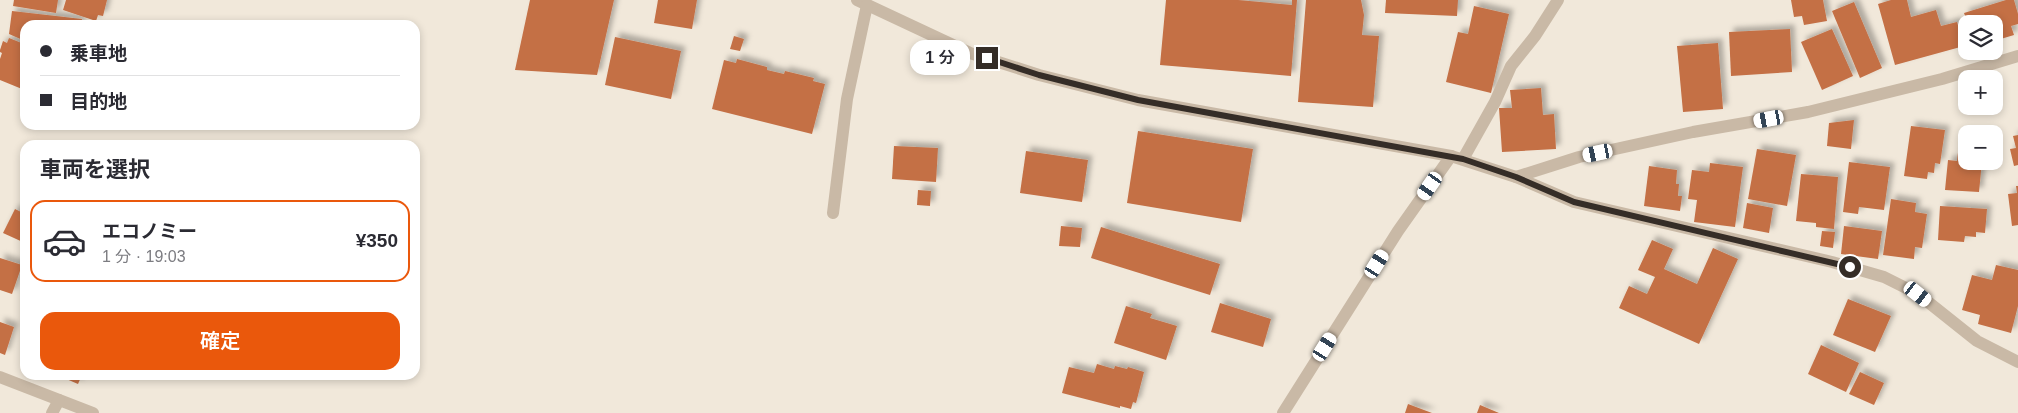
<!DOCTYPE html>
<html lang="ja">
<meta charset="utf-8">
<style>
body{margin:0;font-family:Helvetica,"Noto Sans JP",sans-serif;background:#f7f7f7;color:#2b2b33;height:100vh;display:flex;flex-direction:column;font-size:19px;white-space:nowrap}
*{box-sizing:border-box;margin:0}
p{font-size:16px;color:#7c7c81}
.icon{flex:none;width:28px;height:28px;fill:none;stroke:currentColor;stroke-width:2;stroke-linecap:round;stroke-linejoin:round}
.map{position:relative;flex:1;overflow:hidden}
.details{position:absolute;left:20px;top:140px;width:400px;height:240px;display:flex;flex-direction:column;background:#fff;border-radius:15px;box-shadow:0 2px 8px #0003}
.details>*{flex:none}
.banner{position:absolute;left:20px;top:20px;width:400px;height:110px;border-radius:15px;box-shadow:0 2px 8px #0003;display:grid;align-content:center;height:110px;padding:0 20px;background:#fff}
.tools{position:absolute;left:1958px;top:15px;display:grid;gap:10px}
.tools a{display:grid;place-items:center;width:45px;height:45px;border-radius:10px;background:#fff;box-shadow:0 2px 8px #0003;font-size:25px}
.end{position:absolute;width:22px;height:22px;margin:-11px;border:6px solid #352d27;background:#fff;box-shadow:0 0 0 2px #fff}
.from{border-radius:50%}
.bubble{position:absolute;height:35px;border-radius:15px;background:#fff;box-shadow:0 2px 8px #0003;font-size:16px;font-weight:600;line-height:35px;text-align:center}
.car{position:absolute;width:15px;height:30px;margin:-15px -8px;border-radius:6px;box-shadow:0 0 4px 1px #0007;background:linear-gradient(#fff 24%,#345 0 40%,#fff 0 76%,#345 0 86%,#fff 0)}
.banner b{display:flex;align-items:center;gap:18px;height:48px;font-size:19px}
.banner b+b{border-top:1px solid #e1e1e2}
.banner i{width:12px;height:12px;background:#2b2b33}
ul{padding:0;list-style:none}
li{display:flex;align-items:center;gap:15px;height:82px;margin:0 10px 8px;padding:0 10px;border:2px solid transparent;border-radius:15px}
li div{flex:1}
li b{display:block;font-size:19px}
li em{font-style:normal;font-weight:600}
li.selected{border-color:#ea580c}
li>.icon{width:45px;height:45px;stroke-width:1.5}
h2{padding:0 20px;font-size:22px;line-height:60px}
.action{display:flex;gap:10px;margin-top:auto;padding:10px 20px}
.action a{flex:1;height:58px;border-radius:15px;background:#ea580c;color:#fff;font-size:20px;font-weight:600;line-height:58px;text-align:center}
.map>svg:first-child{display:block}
.building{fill:#c46f45;filter:url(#shadow)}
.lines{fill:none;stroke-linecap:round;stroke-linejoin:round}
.minor{stroke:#c9b9a6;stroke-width:12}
.route{stroke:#352d27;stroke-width:6}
</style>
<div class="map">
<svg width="2018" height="413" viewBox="0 0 2018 413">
<defs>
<filter id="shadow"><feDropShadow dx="4.5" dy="-4.5" stdDeviation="2.5" flood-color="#0004"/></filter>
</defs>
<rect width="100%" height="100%" fill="#f1e8da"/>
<g class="building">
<polygon points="14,0 58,0 56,13 13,6"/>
<polygon points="66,0 107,0 103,16 98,15 96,21 63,10"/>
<polygon points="530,0 614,0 597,75 515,70"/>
<polygon points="658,0 697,0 692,29 654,23"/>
<polygon points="1166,0 1238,0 1292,5 1292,0 1297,0 1291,76 1160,65"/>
<polygon points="1306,0 1361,0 1364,15 1362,35 1379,36 1373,107 1298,102"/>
<polygon points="1386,0 1458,0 1457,16 1385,13"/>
<polygon points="1791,0 1823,0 1827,21 1804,25 1802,16 1794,17"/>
<polygon points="1891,0 1907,0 1911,17 1936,10 1941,26 1957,22 1964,46 1895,65 1878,4"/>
<polygon points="2006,0 2014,0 2018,14 2018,24 2011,26 2014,35 1994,41 1994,24 1968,24 1964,13"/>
<polygon points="1854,2 1882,68 1860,78 1832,11"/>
<polygon points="1474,6 1509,14 1491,93 1446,82 1458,32 1468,34"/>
<polygon points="12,11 82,19 81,25 25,25 25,41 9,34"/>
<polygon points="1790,29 1792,72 1731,76 1729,32"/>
<polygon points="1832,29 1853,76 1822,90 1801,42"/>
<polygon points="734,36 744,39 740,51 730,49"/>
<polygon points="615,37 681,51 671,99 605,85"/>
<polygon points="9,38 24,44 20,54 25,56 25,82 22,89 0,80 0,59 2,53 0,52 0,50 3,41 7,43"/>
<polygon points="1718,43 1723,109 1683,112 1677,46"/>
<polygon points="737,59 767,67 767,70 784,74 785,71 814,78 813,81 825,84 812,134 712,109 724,60 736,63"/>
<polygon points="1541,88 1543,115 1554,114 1556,149 1502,152 1499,108 1512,108 1510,90"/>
<polygon points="1854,120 1851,149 1827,146 1829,123"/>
<polygon points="1911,126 1945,130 1940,164 1935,163 1934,173 1928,172 1927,179 1904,176"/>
<polygon points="1138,131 1253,149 1241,222 1127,203"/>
<polygon points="2018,135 2018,165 2014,166 2010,149 2016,148 2013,136"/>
<polygon points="1959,144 1966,145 1966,161 1982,161 1979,192 1945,190 1948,160 1957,161"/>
<polygon points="894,146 938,148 936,182 892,179"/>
<polygon points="1757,149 1796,155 1787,206 1748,199"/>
<polygon points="1026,151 1088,160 1082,202 1020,193"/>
<polygon points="1849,162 1890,167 1884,210 1859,207 1858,214 1843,212"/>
<polygon points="1710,163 1743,167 1735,227 1694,222 1697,200 1688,199 1692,170 1709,172"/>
<polygon points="1649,166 1677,170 1676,184 1679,184 1678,196 1682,196 1680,211 1644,206"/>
<polygon points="1801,174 1838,177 1834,229 1816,227 1816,223 1796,221"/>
<polygon points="2016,186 2018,186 2018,225 2012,226 2008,194 2017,193"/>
<polygon points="918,190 931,191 930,206 917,205"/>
<polygon points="1891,199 1916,203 1915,212 1927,214 1922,248 1915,247 1914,259 1883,255"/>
<polygon points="1747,203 1773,208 1769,233 1743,228"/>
<polygon points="1940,206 1987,209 1985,233 1976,232 1976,237 1965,236 1964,242 1938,240"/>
<polygon points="15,209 25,214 25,243 3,233"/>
<polygon points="1061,226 1082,228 1080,247 1059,246"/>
<polygon points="1844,226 1882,231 1878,259 1841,254"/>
<polygon points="1101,227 1220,264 1210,295 1091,258"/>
<polygon points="1822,231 1835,232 1833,248 1820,246"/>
<polygon points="1652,240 1673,249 1664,269 1697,284 1713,248 1738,259 1699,344 1619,308 1629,286 1647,294 1655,277 1638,270"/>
<polygon points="0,258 22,265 12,294 0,290"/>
<polygon points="1996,265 2018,270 2018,306 2011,333 1978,324 1980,315 1962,310 1972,275 1992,280"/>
<polygon points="1848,299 1891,316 1875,352 1833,335"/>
<polygon points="1220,303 1271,319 1263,347 1211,332"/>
<polygon points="1126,306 1152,314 1150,318 1177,326 1166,360 1114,343"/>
<polygon points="0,322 14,327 5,355 0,353"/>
<polygon points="1821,345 1859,363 1846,392 1808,374"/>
<polygon points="1097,364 1114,369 1115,366 1127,369 1128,367 1144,372 1136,403 1133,402 1131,409 1120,406 1120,408 1062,393 1069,367 1094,373"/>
<polygon points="1860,372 1884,383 1874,405 1849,394"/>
<polygon points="57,375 82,375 78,384"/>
<polygon points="1408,404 1432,413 1405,413"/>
<polygon points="1480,405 1499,413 1477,413"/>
</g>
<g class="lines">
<g class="minor">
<polyline points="857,0 970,53 1039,75 1138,100 1451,156 1398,231 1283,413"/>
<polyline points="1451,156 1516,177 1574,202 1832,262 1884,277 1918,294 1977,341 2018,362"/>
<polyline points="1463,159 1495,102 1511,66 1535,36 1558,0"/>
<polyline points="1516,177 1579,157 1693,132 1808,112 1942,79 2018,56"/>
<polyline points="833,213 847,99 867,5"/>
<polyline points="0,377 93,413"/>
<polyline points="52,413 59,400"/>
</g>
</g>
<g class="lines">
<polyline class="route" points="987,58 1039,75 1138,100 1463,159 1516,177 1574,202 1850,267"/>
</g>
</svg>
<div class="tools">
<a><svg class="icon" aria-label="layers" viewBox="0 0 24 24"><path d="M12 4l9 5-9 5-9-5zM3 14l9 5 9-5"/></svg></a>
<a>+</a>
<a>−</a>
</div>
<i class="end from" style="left:1850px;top:267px"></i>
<i class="end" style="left:987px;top:58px"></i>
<div class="bubble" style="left:910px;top:40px;width:60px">1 分</div>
<i class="car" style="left:1769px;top:119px;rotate:260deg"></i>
<i class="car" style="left:1598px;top:153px;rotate:258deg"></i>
<i class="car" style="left:1430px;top:186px;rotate:215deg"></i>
<i class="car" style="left:1377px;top:264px;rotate:32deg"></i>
<i class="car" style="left:1918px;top:294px;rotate:128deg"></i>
<i class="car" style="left:1325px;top:347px;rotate:32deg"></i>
<div class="banner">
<b><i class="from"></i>乗車地</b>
<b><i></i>目的地</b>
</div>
<section class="details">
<h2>車両を選択</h2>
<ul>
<li class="selected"><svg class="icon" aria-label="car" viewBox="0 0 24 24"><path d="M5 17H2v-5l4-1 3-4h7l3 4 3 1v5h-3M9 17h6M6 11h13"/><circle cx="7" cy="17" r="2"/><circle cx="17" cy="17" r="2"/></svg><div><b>エコノミー</b><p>1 分 · 19:03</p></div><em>¥350</em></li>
</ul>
<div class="action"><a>確定</a></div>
</section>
</div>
